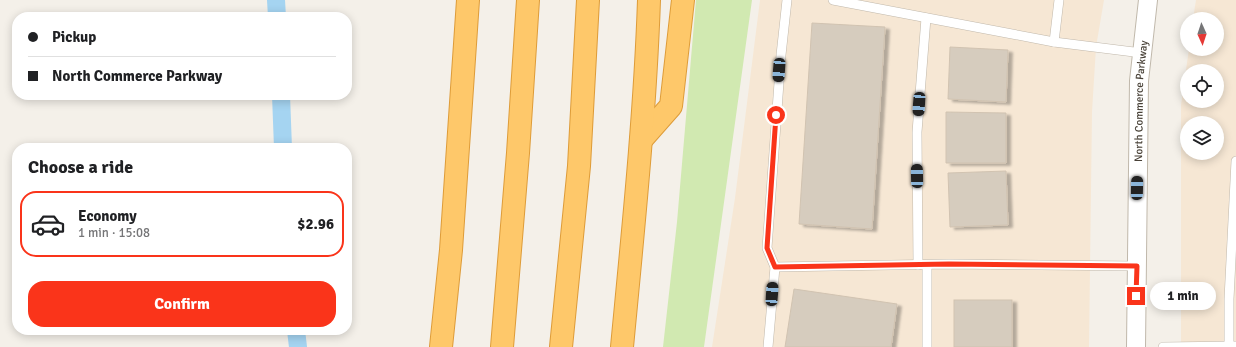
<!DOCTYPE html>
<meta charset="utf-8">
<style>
body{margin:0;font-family:Signika,sans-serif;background:#f6f6f6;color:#202124;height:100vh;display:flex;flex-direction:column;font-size:15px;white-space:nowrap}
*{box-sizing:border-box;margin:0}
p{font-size:13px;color:#757577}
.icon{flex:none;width:22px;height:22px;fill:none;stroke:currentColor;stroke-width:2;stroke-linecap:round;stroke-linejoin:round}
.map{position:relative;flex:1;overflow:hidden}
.drawer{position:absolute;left:12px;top:143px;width:340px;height:192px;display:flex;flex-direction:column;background:#fff;border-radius:16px;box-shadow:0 2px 10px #0003}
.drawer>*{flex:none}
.top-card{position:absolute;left:12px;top:12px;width:340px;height:88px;border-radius:16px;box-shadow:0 2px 10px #0003;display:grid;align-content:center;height:88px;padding:0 16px;background:#fff}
.needle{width:26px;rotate:177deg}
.controls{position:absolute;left:1180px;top:12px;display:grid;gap:8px}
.controls a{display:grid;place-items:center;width:44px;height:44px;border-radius:50%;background:#fff;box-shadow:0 2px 10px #0003;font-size:20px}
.end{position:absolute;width:18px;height:18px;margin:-9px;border:5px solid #fa341a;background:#fff;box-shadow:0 0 0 2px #fff}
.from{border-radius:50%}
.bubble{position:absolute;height:28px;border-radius:14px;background:#fff;box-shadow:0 2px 10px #0003;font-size:13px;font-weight:700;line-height:28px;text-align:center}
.car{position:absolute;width:12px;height:24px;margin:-12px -6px;border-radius:5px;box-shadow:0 0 3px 1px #0007;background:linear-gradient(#222 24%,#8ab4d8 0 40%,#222 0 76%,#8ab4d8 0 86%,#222 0)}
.top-card b{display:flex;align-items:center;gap:14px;height:38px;font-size:15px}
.top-card b+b{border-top:1px solid #e0e0e0}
.top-card i{width:10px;height:10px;background:#202124}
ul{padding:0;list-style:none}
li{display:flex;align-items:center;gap:12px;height:66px;margin:0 8px 6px;padding:0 8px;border:2px solid transparent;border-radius:16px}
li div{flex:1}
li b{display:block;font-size:15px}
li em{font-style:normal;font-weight:700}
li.current{border-color:#fa341a}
li>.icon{width:36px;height:36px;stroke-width:1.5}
h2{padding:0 16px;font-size:18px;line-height:48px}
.action{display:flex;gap:8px;margin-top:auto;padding:8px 16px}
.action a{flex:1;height:46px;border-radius:16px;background:#fa341a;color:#fff;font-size:16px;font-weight:700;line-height:46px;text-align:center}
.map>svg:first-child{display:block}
.commercial{fill:#f6e7d4;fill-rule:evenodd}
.green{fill:#d1e9b1}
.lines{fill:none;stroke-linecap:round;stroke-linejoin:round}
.canal{stroke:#a5d4f1;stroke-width:18}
.building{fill:#d6ccbe;stroke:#d1c3b1;filter:url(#shadow)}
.lane-casing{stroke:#c0b8ab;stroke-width:10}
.street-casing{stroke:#c0b8ab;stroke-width:20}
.highway-casing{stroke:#de9c39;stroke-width:24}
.lane{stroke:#fff;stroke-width:9}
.street{stroke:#fff;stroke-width:18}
.highway{stroke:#fec86a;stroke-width:22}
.route{stroke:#fa341a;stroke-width:5}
.labels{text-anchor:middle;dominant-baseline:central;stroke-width:4;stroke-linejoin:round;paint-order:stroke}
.street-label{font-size:11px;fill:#484137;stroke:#fff}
</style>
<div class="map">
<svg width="1236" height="347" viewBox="0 0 1236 347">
<defs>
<filter id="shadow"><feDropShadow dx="4.5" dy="2.5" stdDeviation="1" flood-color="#0004"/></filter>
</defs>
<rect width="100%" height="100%" fill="#f4f0e9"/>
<g class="commercial">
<polygon points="760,0 1104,0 1096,47 1092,112 1089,347 712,347 735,198"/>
<path d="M 1196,0 L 1236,0 L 1236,347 L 1181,347 L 1181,105 L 1189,49 L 1217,49 L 1217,19 L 1193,19 ZM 1187,71 L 1217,71 L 1217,101 L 1187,101 ZM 1187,123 L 1217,123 L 1217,153 L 1187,153 Z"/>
</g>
<polygon class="green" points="696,0 752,0 704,347 663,347 677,222"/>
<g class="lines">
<g class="canal">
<polyline points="276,0 277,17"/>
<polyline points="281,95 283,148"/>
<polyline points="296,330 298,347"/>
</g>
</g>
<g class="building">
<polygon points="812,23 885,27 872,229 799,224"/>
<polygon points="950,47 1008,50 1006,102 948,99"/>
<polygon points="946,112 1006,113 1006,163 946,163"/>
<polygon points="1006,171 1008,225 950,227 948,173"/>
<polygon points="794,289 897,304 891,347 785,347"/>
<rect x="954" y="300" width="58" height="47"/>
</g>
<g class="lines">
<defs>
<g id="lane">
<polyline points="787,0 781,55 767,248 775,267 949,264 1137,266"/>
<polyline points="833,0 1054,42 1142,53"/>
<polyline points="1054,42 1059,0"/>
<polyline points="918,265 917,132 926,18"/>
<polyline points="1229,346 1229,299 1236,161"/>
<polyline points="768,347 775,267"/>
<polyline points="927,347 927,265"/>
<polyline points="1163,347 1236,346"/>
</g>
<g id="street">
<path id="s1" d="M 1136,347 L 1139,81 L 1148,0"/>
</g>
<g id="highway">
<polyline points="641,140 671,106 683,0"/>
<polyline points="441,347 451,250 468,0"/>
<polyline points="502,347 518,153 528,0"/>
<polyline points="561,347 579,166 588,0"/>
<path d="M 622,347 C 633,231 645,116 649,0"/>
</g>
</defs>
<use href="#lane" class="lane-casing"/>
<use href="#street" class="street-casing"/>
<use href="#highway" class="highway-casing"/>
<use href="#lane" class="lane"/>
<use href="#street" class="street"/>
<use href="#highway" class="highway"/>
</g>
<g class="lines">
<polyline class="route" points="776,115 767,248 775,267 949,264 1137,266 1136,296"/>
</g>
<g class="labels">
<g class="street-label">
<text stroke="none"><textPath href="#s1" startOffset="246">North Commerce Parkway</textPath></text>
</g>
</g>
</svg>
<div class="controls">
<a><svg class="needle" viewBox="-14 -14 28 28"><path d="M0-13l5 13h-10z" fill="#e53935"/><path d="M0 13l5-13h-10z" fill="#757577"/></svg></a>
<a><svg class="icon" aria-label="locate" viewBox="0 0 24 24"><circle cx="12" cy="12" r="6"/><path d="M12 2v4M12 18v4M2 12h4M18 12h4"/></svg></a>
<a><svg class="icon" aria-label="layers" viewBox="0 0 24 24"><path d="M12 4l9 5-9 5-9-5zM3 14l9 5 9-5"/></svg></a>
</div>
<i class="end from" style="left:776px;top:115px"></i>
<i class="end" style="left:1136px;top:296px"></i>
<div class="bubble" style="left:1150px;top:282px;width:66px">1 min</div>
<i class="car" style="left:779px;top:70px;rotate:184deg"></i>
<i class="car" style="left:919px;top:104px;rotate:184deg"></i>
<i class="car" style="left:917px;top:176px;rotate:359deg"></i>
<i class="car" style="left:1137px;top:188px;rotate:1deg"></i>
<i class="car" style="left:772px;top:294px;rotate:4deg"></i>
<div class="top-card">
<b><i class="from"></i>Pickup</b>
<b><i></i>North Commerce Parkway</b>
</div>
<section class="drawer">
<h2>Choose a ride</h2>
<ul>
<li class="current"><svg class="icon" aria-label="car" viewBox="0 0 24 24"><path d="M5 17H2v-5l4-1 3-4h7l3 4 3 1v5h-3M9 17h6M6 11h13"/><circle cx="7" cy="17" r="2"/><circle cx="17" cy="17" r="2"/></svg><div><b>Economy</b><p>1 min · 15:08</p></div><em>$2.96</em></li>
</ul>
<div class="action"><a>Confirm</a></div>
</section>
</div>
